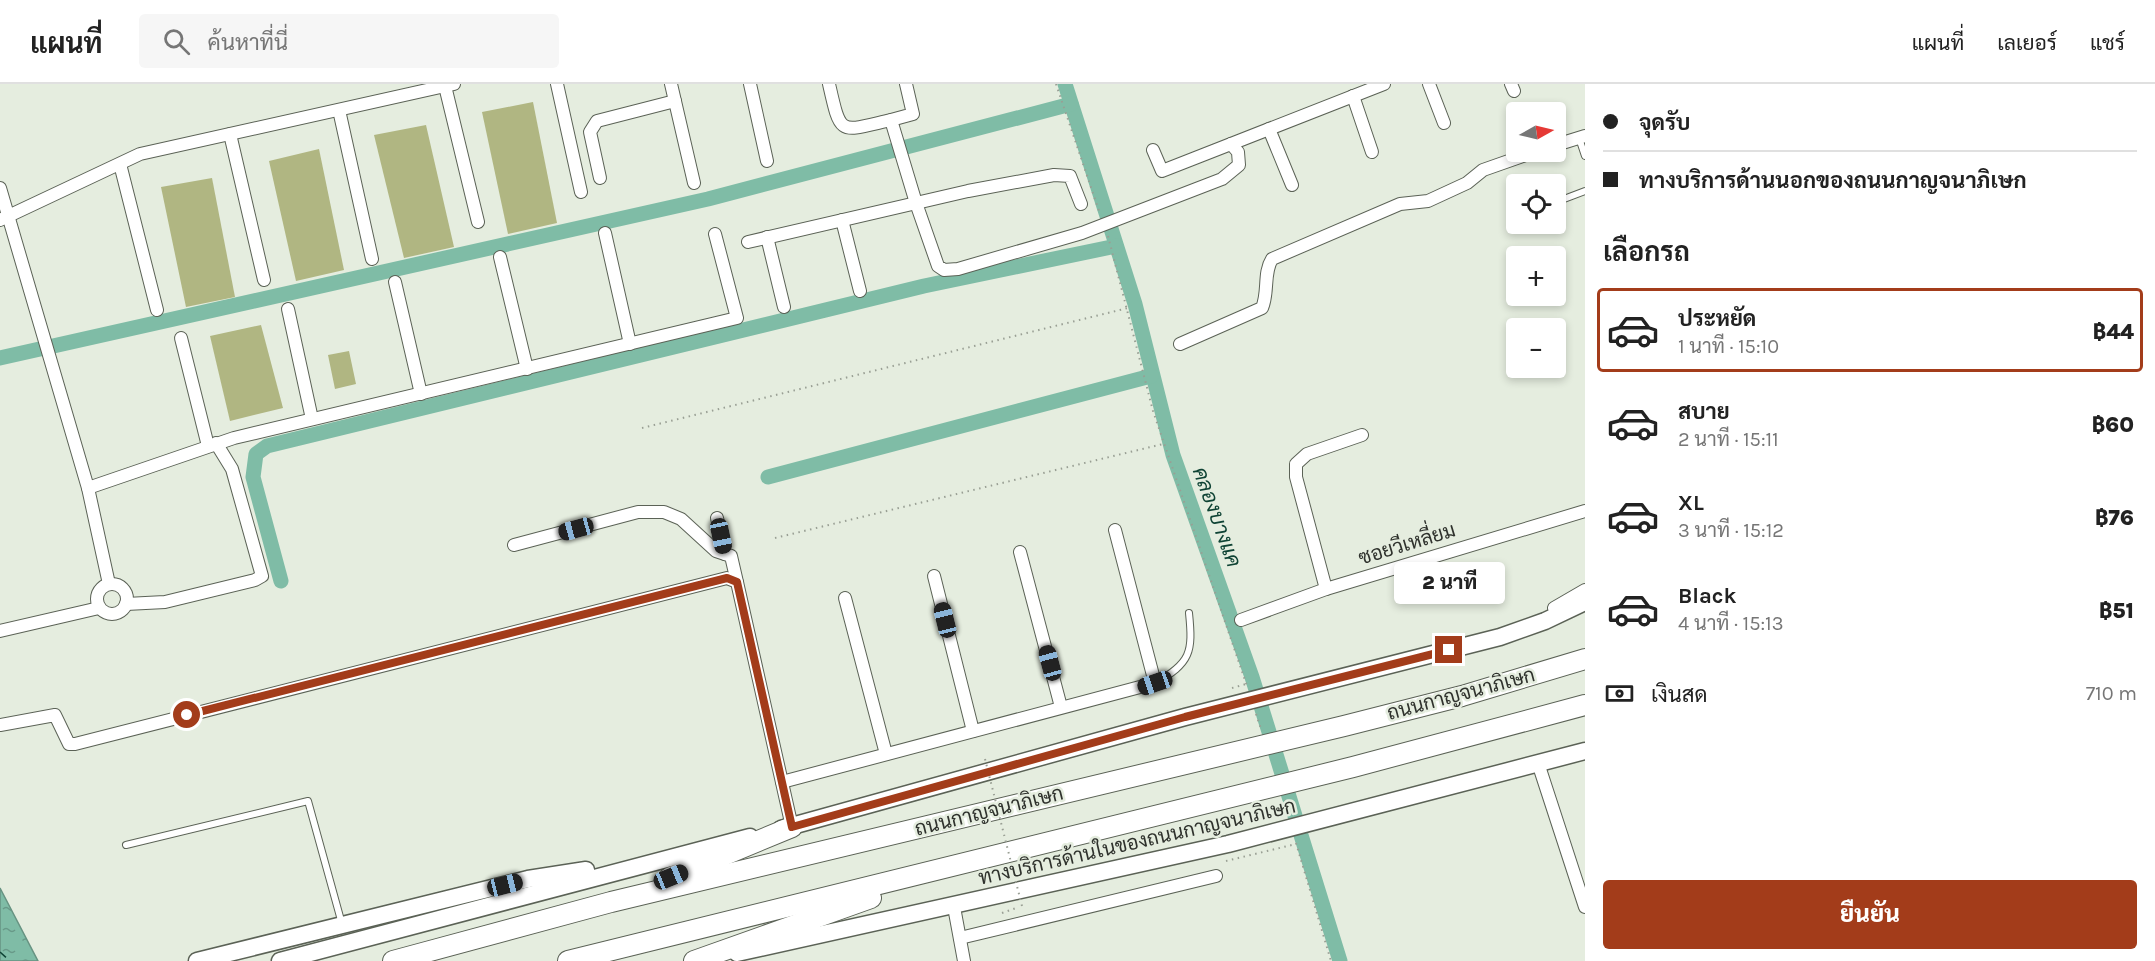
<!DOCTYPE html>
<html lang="th">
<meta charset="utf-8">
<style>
body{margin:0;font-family:Karla,Sarabun,sans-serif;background:#f6f6f6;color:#222;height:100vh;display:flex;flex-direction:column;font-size:22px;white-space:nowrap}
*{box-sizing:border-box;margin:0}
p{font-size:20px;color:#767676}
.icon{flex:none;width:33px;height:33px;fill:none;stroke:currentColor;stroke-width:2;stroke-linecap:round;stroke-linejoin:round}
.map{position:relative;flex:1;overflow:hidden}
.details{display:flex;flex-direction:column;background:#fff;width:570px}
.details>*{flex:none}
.top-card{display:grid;align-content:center;height:132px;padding:0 18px;background:#fff}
.needle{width:39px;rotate:82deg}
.tools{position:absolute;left:1506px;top:18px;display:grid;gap:12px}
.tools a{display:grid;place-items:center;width:60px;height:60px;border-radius:6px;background:#fff;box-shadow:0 3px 9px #0003;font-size:30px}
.end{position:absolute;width:27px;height:27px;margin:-14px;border:8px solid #a33c1a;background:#fff;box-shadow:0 0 0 3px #fff}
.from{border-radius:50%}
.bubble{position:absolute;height:42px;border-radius:6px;background:#fff;box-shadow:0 3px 9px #0003;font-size:20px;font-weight:800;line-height:42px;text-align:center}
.car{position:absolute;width:18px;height:36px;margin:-18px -9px;border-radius:8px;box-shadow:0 0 4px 2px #0007;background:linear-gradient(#222 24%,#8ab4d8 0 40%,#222 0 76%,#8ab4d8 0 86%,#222 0)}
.top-card b{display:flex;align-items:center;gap:21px;height:57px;font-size:22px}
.top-card b+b{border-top:2px solid #e0e0e0}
.top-card i{width:15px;height:15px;background:#222}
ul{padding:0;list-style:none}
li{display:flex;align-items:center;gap:18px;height:84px;margin:0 12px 9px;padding:0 6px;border:3px solid transparent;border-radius:6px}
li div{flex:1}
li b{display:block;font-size:22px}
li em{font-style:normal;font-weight:800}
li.selected{border-color:#a33c1a}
li>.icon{width:54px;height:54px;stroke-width:1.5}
h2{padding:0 18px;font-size:27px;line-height:72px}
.pay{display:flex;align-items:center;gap:15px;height:66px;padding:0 18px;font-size:22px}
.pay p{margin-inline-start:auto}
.cta{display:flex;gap:12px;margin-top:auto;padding:12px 18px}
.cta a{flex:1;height:69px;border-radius:6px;background:#a33c1a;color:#fff;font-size:24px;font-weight:800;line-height:69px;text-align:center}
header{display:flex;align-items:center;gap:36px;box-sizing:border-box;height:84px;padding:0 30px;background:#fff;border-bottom:2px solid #e0e0e0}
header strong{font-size:28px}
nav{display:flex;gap:33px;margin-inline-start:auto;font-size:21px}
.search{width:420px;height:54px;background:#f6f6f6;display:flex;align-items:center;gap:15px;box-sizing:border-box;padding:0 21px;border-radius:6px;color:#767676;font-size:22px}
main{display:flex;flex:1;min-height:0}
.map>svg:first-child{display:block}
.water{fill:url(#water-ripples);stroke:#679382;stroke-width:1.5}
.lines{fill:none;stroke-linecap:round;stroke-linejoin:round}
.canal{stroke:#7fbca6;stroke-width:15}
.ferry{stroke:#0f4334;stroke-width:1.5;stroke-dasharray:8 6;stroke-linecap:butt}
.building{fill:#b0b682}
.service-casing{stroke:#5b6256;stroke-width:8}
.minor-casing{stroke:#5b6256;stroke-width:14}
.secondary-casing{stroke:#5b6256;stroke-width:19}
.trunk-casing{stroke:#5b6256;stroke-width:22}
.path{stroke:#999f94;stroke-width:2;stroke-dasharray:1.5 4.5;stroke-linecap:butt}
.service{stroke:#fff;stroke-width:6}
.minor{stroke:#fff;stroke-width:12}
.secondary{stroke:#fff;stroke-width:16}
.trunk{stroke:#fff;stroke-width:20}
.path-bridge{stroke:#999f94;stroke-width:2;stroke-dasharray:1.5 4.5;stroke-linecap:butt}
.route{stroke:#a33c1a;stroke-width:8}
.labels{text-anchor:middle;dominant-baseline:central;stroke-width:5;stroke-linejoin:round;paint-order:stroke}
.street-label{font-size:20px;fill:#2f322d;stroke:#e5eddf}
.water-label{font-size:21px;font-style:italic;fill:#0f4334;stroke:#e5eddf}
</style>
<header>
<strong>แผนที่</strong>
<div class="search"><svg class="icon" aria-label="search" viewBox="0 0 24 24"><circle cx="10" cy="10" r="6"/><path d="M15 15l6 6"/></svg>ค้นหาที่นี่</div>
<nav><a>แผนที่</a><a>เลเยอร์</a><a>แชร์</a></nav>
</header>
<main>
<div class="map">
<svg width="1585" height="877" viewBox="0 0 1585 877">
<defs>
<pattern id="water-ripples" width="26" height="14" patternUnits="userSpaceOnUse" patternTransform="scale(1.5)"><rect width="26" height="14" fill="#7fbca6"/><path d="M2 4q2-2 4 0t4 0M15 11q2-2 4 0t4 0" fill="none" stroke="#689988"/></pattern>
</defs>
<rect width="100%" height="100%" fill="#e5eddf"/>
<polygon class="water" points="0,804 38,877 0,877"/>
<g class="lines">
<g class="canal">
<polyline points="1065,0 1135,220 1173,371 1252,593 1340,877"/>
<polyline points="0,274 708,115 1071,20"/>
<polyline points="768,393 1151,292"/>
<polyline points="281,497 253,393 256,370 267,362 924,202 1116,162"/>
</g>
<polyline class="ferry" points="0,868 10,877"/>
</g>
<g class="building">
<polygon points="533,18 557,139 508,150 482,28"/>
<polygon points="426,41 454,163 404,174 374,51"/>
<polygon points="319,65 344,186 296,197 269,77"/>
<polygon points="212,94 235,213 186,223 161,103"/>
<polygon points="261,241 283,324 230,337 210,252"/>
<polygon points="349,267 356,300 335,305 328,271"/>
</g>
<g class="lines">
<defs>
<g id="service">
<polyline points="1579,54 1585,72"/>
<polyline points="1556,118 1585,107"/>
<path d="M 1155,599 C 1191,579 1193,568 1189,529"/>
<polyline points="126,761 308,717 342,840"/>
</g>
<g id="minor">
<polyline points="557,0 581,108"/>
<polyline points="671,0 694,99"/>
<polyline points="750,0 767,77"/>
<path d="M 829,0 C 841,53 839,48 891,36"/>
<polyline points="906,0 913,30 891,36 916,119 938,182 944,186 958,185 1082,149 1222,95 1239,81 1238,68 1231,60"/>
<polyline points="1429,0 1444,39"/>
<polyline points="1511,0 1514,7"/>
<polyline points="445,2 478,138"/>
<polyline points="1353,12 1372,68"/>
<polyline points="339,26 372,175"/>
<polyline points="1269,45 1292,101"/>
<polyline points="230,50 264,196"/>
<polyline points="1556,61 1585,52"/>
<polyline points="1153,66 1162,87 1384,0"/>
<polyline points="120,80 157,226"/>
<polyline points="600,94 590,48 597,37 675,17"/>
<polyline points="0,104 88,404 109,500"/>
<polyline points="0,136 140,70 454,0"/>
<polyline points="842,136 860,207"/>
<polyline points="605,149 630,260"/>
<polyline points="767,153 784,223"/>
<polyline points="748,158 968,107 1054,91 1070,92 1081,120"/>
<polyline points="500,173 527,285"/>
<polyline points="395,198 421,310"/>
<polyline points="288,225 312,335"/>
<polyline points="181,254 208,362"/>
<path d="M 1180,260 L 1262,224 C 1269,208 1263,189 1272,175 L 1400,120 L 1428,117 L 1467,99 L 1483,86 L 1534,68"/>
<polyline points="88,404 234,354 737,234 715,150"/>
<polyline points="717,434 725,470"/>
<polyline points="514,461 638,428 664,428 681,435 716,467 731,472 737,498"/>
<polyline points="1020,468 1061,623"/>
<polyline points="934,492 973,647"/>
<circle cx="112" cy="515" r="15"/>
<polyline points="1326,505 1296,393 1296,380 1307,370 1362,351"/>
<polyline points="845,514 886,670"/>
<polyline points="126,520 165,518 255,496 262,492 232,385 216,359"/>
<polyline points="1554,524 1585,506"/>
<polyline points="1241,536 1326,505 1585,427"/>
<polyline points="0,547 99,524"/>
<polyline points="0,641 55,631 69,660 75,660 727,494 737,498 792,743"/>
<polyline points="1538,679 1585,823"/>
<polyline points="782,698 1155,599 1115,446"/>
<polyline points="954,823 964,877"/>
<polyline points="960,854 1216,792"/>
</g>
<g id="secondary">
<polyline points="781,745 1185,633 1500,553 1545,537 1585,518"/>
<polyline points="737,869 1228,760 1585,667"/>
<polyline points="197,877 528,795 586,786"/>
<polyline points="280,877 750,753"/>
</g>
<g id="trunk">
<polyline points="669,794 792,743"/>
<polyline points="393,877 611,818 1344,642 1462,612 1585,575"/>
<polyline points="568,877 1353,683 1585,621"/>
<polyline points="694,877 871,814"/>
</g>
</defs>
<use href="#service" class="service-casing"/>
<use href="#minor" class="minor-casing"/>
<use href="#secondary" class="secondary-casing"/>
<use href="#trunk" class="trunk-casing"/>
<g class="path">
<polyline points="1056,0 1100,130"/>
<polyline points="1108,152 1153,327 1247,602"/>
<polyline points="642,344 1128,224"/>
<polyline points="775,454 1163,360"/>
<polyline points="1232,604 1246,600"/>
<polyline points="1256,630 1261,645"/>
<polyline points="1285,716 1289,727"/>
<polyline points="1296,759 1331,877"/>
<polyline points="1226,777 1296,760"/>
<polyline points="1002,829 1016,824"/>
</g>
<use href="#service" class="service"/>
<use href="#minor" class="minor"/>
<use href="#secondary" class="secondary"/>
<use href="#trunk" class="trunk"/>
<polyline class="path-bridge" points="985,675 1022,822"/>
</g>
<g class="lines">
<polyline class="route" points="187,631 727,494 737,498 792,743 1185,633 1449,566"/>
</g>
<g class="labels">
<g class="street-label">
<text transform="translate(1407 460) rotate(-17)">ซอยวีเหลี่ยม</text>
<text transform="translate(1461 610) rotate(-15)">ถนนกาญจนาภิเษก</text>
<text transform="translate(989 727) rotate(-14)">ถนนกาญจนาภิเษก</text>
<text transform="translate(1137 758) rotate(-13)">ทางบริการด้านในของถนนกาญจนาภิเษก</text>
</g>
<g class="water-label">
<text transform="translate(1217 433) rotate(70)">คลองบางแค</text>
</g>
</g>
</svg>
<div class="tools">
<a><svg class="needle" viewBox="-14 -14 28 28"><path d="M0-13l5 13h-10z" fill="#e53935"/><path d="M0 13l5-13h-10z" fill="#767676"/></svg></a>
<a><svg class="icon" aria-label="locate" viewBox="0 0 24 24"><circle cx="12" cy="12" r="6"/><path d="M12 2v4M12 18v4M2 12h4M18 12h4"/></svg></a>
<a>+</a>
<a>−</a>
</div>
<i class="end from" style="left:187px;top:631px"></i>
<i class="end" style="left:1449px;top:566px"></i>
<div class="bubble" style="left:1394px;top:478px;width:111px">2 นาที</div>
<i class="car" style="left:576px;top:445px;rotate:255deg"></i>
<i class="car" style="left:721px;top:452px;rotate:168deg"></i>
<i class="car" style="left:945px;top:536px;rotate:346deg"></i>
<i class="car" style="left:1050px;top:579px;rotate:345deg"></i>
<i class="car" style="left:1155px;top:599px;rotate:251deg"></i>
<i class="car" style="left:671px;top:793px;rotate:68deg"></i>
<i class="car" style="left:505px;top:801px;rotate:76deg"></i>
</div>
<section class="details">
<div class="top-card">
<b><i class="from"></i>จุดรับ</b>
<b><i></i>ทางบริการด้านนอกของถนนกาญจนาภิเษก</b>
</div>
<h2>เลือกรถ</h2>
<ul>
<li class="selected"><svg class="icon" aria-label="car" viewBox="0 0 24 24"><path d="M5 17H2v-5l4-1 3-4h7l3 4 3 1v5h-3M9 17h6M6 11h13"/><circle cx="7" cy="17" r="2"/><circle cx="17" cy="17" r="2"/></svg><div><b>ประหยัด</b><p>1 นาที · 15:10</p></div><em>฿44</em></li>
<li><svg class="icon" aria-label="car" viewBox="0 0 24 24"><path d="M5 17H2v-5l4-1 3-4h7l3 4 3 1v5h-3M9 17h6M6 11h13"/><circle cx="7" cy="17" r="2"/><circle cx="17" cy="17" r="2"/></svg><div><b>สบาย</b><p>2 นาที · 15:11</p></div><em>฿60</em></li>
<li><svg class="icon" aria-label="car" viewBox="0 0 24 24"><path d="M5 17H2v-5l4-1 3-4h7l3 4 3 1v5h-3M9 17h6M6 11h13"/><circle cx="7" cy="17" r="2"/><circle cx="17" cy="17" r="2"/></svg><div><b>XL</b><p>3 นาที · 15:12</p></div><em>฿76</em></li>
<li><svg class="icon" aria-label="car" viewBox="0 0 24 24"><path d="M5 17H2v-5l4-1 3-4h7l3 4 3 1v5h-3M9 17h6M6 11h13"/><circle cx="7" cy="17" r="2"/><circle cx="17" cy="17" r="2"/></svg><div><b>Black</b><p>4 นาที · 15:13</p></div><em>฿51</em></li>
</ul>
<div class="pay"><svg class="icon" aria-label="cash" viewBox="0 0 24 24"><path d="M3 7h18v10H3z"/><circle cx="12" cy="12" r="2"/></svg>เงินสด<p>710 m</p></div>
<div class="cta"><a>ยืนยัน</a></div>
</section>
</main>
